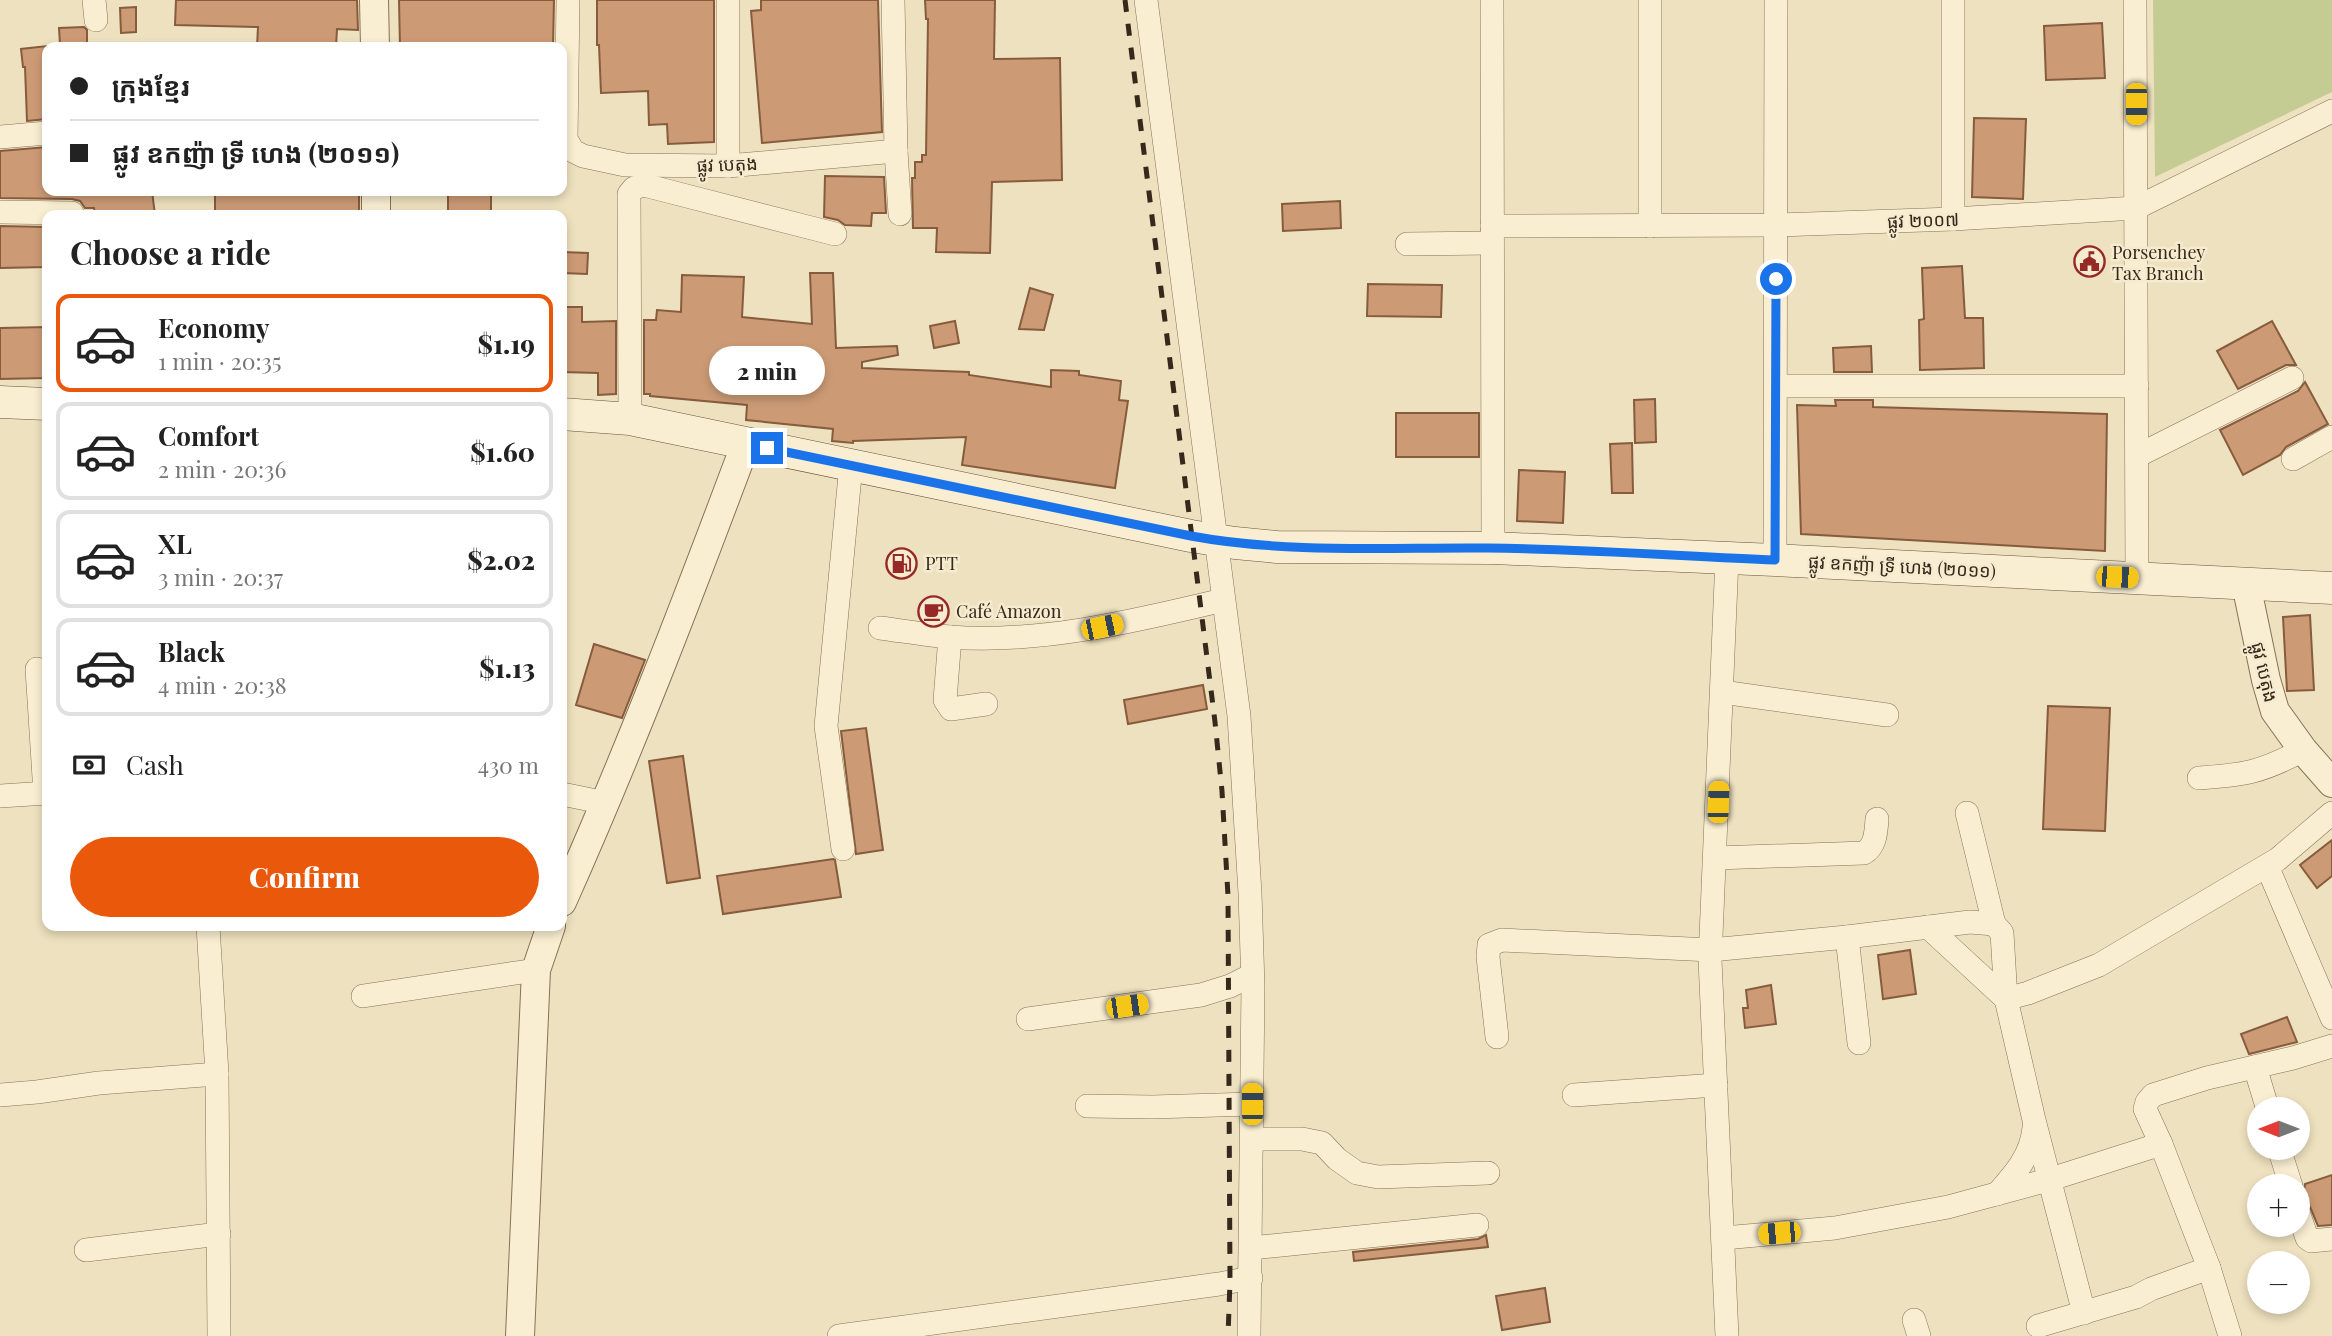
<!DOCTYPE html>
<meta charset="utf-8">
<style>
body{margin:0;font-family:"Playfair Display","Noto Sans Khmer",serif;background:#f6f6f6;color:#222;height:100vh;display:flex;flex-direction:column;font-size:26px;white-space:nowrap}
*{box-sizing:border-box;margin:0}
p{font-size:23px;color:#767676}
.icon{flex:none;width:38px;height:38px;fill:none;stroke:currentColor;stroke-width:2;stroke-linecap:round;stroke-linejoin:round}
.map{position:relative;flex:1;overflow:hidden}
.sheet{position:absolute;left:42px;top:210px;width:525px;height:721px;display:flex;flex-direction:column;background:#fff;border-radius:14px;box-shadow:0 4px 10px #0003}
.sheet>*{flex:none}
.guide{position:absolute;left:42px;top:42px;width:525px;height:154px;border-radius:14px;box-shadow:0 4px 10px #0003;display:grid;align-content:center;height:154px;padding:0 28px;background:#fff}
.needle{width:46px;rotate:270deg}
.buttons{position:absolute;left:2247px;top:1097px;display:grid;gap:14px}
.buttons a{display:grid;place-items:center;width:63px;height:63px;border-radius:50%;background:#fff;box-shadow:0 4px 10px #0003;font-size:35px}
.end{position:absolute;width:32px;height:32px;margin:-16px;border:9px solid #1a73e8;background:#fff;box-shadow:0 0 0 4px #fff}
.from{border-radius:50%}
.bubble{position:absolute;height:49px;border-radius:24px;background:#fff;box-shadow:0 4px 10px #0003;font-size:23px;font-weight:800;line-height:49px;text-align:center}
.car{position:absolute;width:21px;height:42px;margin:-21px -10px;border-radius:9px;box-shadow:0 0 5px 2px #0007;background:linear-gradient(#f5c518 24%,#345 0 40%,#f5c518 0 76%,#345 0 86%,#f5c518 0)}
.guide b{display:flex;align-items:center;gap:24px;height:66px;font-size:26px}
.guide b+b{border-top:2px solid #e0e0e0}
.guide i{width:18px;height:18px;background:#222}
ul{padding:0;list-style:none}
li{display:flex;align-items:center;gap:21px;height:98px;margin:0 14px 10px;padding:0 14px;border:4px solid #e0e0e0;border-radius:14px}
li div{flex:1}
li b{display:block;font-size:26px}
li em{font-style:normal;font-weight:800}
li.selected{border-color:#ea580c}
li>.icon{width:63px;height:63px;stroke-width:1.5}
h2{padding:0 28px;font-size:32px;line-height:84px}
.pay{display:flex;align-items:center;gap:18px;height:77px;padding:0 28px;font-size:26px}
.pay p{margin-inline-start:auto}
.button{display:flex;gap:14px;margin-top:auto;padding:14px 28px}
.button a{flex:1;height:80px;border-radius:42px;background:#ea580c;color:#fff;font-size:28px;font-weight:800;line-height:80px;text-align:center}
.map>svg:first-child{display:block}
.green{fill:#c4cc93}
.building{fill:#cc9b75;stroke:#865c3d;stroke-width:2}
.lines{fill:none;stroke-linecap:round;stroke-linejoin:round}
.minor-casing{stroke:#867257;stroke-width:24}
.tertiary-casing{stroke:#867257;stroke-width:30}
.secondary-casing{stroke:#68533b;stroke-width:33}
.minor{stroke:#f9eed2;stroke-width:23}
.tertiary{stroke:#f9eed2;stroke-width:28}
.secondary{stroke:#f9eed2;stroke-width:32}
.rail{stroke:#36291c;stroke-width:5;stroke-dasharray:12 12;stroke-linecap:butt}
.route{stroke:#1a73e8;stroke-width:9}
.labels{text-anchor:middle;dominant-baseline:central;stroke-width:5;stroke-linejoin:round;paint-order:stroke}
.street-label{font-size:18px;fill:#36291c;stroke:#f5ebcf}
.poi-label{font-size:18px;fill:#36291c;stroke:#f5ebcf;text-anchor:start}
</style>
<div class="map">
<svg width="2332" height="1336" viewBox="0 0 2332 1336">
<rect width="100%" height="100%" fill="#eee1bf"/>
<polygon class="green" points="2153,0 2332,0 2332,92 2155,177"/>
<g class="building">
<polygon points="176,0 357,0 358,30 337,29 336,47 257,47 258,27 175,25"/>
<polygon points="399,0 554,0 553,47 400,47"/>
<polygon points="597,0 714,0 714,142 668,144 667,124 649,125 648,91 601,93 599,45 597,45"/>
<polygon points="761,0 878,0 882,132 762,143 751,11 761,10"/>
<polygon points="925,0 995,0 994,59 1060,58 1062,180 992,182 990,253 936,252 937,228 913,228 912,178 915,178 915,162 922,162 922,155 926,155 928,19 926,19"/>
<polygon points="136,7 136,32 121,33 120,8"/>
<polygon points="2102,23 2105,78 2046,80 2044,26"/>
<polygon points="84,27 87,30 87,43 60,44 59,28"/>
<polygon points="47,46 47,119 27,121 25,67 23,67 21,49"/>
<polygon points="1974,118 2026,119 2023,199 1972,197"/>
<polygon points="47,147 47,191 152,191 155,215 95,215 94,208 85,208 80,201 72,199 0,198 0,151"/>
<polygon points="825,176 884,177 886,213 872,213 871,226 845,225 838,220 824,217"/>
<rect x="215" y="191" width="144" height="24"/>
<rect x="448" y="191" width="43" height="22"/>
<polygon points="1340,201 1341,228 1283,231 1282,204"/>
<polygon points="0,226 47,227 47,267 0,268"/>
<polygon points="562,252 588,253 587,274 562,273"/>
<polygon points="1962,266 1965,318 1983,318 1984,368 1920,370 1919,320 1924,319 1922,268"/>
<polygon points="810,273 833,273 836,348 897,346 898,355 862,362 862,368 969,372 969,375 1051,387 1051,370 1079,371 1079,375 1121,381 1119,400 1128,401 1115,488 962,465 966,437 853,441 853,443 832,441 833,429 746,420 747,405 650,396 650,394 644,394 644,320 656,320 657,310 681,312 682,275 744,277 742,317 812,324"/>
<polygon points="1368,284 1442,285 1441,317 1367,316"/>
<polygon points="1030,288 1053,295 1044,330 1019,329"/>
<polygon points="562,307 582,307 582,322 616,321 616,394 598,395 598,373 562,372"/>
<polygon points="955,321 959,343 934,348 930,326"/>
<polygon points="2272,321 2296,365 2286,365 2238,389 2217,351"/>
<polygon points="47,327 47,378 0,379 0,328"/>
<polygon points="1871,346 1872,372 1834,372 1833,348"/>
<polygon points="2305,382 2328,424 2286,447 2280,455 2243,475 2220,430 2298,391"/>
<polygon points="1655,399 1656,442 1635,443 1634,400"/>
<polygon points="1835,400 1873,400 1873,407 2107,414 2105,551 1801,534 1797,405 1836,406"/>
<rect x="1396" y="413" width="83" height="44"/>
<polygon points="1632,443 1633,493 1612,493 1610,444"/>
<polygon points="1519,470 1565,472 1563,523 1517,521"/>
<polygon points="2310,615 2314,690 2287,691 2283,617"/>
<polygon points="594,644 645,660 622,718 576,705"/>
<polygon points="1203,685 1207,709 1128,724 1124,700"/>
<polygon points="2048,706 2110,708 2105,831 2043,829"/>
<polygon points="866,728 883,850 856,854 841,731"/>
<polygon points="683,756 700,878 667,883 649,761"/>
<polygon points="2332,840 2332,876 2317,888 2300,865"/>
<polygon points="833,859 835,860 841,897 723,914 717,876"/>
<polygon points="1910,950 1916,994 1883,999 1878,955"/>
<polygon points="1771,985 1776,1024 1745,1028 1743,1008 1748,1008 1746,990"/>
<polygon points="2287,1017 2297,1042 2249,1054 2241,1034"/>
<polygon points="2332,1175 2332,1225 2318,1226 2308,1202 2298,1198 2304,1190 2305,1184"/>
<polygon points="1486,1235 1488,1247 1354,1261 1353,1252 1478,1239"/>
<polygon points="1545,1288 1550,1322 1502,1330 1496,1296"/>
</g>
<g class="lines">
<defs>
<g id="minor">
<polyline points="94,0 96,20"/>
<polyline points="568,0 566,139 573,151 583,156 625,165 728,166 896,151"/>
<polyline points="728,0 728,166"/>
<polyline points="893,0 896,151 900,214"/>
<polyline points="1146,0 1239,716 1250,893 1253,986 1249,1336"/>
<polyline points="1492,0 1493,548"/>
<polyline points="1650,0 1650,226"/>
<polyline points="2135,0 2137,578"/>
<polyline points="0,137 47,133"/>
<polyline points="0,212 72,213"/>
<polyline points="1953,219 1953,0"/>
<polyline points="1492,226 1776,225 1953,219 2136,208 2332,111"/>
<polyline points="1407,244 1492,243"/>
<polyline points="1776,386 2137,386"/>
<polyline points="630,419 629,194 634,188 644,185 835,234"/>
<polyline points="2137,456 2292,378"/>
<polyline points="2293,459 2332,437"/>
<polyline points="1727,558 1710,960 1727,1336"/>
<polyline points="1775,560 1776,0"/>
<path d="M 880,628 C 903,631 926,635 949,637 C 1040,644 1135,621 1223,600"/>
<polyline points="950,637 945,700 951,709 986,704"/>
<polyline points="37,669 45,793"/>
<polyline points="1722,692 1887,715"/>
<path d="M 2199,778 C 2245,775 2262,772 2303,750"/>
<polyline points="562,794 606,803"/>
<polyline points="0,796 47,793"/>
<polyline points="1967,813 1994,924"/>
<polyline points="843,849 826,726 851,465"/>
<path d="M 1716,858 L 1864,853 C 1876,846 1876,831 1877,819"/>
<polyline points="2267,866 2332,1018"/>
<polyline points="208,926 217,1074 219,1336"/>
<polyline points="1928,927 2006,999"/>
<polyline points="1847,937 1859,1043"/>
<polyline points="363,996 536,970"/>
<polyline points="2006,999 2028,993 2099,965 2278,859 2332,813"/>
<polyline points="1028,1019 1201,995 1230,986 1252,975"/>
<polyline points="1497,1037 1488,957 1489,945 1502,940 1711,950 1847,937 1970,922 1994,924 2002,933 2006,999 2034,1120 2084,1313"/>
<polyline points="2255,1067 2268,1110"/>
<polyline points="0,1095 37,1092 99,1083 217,1074"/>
<polyline points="1574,1095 1716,1085"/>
<polyline points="1087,1106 1152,1107 1252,1104"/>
<polyline points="1252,1139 1302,1139 1322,1143 1337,1159 1357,1173 1378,1177 1488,1173"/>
<polyline points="2279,1148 2291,1186"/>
<path d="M 1997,1194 C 2015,1174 2031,1156 2034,1128"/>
<polyline points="2298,1212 2307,1238 2311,1241 2332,1239"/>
<polyline points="1724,1238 1835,1228 1948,1207 2048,1180 2161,1144"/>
<polyline points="1251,1248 1477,1225"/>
<polyline points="86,1250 219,1234"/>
<polyline points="1914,1320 1919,1336"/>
<polyline points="2038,1326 2136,1297 2151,1289 2209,1268"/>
<polyline points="839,1336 1219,1284 1251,1278"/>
<polyline points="2230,1336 2209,1268 2161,1144 2145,1109 2147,1102 2153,1095 2207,1078 2293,1058 2332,1046"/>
</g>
<g id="tertiary">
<polyline points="374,0 375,47"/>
<polyline points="376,215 376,191"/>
<polyline points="2246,584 2266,680 2275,711 2303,750 2332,783"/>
<path d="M 562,902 C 629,752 688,598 746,443"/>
<polyline points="520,1336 536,970 551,926"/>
</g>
<g id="secondary">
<polyline points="0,402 47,404"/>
<polyline points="562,414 630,419 1191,536 1235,543 1277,547 1493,548 1775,560 2332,588"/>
</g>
</defs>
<use href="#minor" class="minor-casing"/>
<use href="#tertiary" class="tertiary-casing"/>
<use href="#secondary" class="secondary-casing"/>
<use href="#minor" class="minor"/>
<use href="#tertiary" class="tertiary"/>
<use href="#secondary" class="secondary"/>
<polyline class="rail" points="1125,0 1215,722 1222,791 1228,896 1230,1282 1228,1336"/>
</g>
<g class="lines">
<path class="route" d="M 767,448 L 1191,536 C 1288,554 1391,547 1488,548 C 1584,549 1680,556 1775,560 L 1776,279"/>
</g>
<defs>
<symbol id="civic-ring" viewBox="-11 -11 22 22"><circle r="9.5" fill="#f5ebcf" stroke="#962927" stroke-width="1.5"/><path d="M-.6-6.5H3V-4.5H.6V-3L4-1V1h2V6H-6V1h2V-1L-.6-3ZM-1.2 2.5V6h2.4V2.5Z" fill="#962927"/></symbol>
<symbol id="fuel-ring" viewBox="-11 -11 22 22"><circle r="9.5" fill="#f5ebcf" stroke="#962927" stroke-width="1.5"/><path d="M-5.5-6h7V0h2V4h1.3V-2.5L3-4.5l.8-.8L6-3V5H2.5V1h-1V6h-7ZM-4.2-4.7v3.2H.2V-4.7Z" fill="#962927"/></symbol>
<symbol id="cafe-ring" viewBox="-11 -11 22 22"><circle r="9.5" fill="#f5ebcf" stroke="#962927" stroke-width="1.5"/><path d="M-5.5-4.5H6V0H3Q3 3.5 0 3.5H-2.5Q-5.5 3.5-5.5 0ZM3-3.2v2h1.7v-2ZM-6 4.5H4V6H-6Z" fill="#962927"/></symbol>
</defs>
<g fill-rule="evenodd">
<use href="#civic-ring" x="2072" y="244" width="35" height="35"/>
<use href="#fuel-ring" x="884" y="546" width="35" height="35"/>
<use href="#cafe-ring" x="916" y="594" width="35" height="35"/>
</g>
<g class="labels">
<g class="street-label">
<text transform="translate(727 164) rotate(-2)">ផ្លូវ បេតុង</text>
<text transform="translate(1923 220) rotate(-2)">ផ្លូវ ២០០៧</text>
<text transform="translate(1902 566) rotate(3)">ផ្លូវ ឧកញ៉ា ទ្រី ហេង (២០១១)</text>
<text transform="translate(2265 672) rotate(77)">ផ្លូវ បេតុង</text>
</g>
<g class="poi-label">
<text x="2112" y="252">Porsenchey<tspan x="2112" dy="21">Tax Branch</tspan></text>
<text x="925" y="563">PTT</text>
<text x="956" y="611">Café Amazon</text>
</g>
</g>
</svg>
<div class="buttons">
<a><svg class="needle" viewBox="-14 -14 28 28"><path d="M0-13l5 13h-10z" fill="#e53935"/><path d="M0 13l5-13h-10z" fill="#767676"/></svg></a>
<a>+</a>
<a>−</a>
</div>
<i class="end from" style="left:1776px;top:279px"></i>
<i class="end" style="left:767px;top:448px"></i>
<div class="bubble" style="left:709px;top:346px;width:116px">2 min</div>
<i class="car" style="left:2136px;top:104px;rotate:180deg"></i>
<i class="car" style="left:2117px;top:577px;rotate:92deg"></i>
<i class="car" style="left:1102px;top:627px;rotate:78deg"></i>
<i class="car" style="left:1718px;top:802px;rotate:2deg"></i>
<i class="car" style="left:1127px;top:1006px;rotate:82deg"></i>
<i class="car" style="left:1252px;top:1104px;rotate:0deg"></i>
<i class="car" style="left:1779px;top:1233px;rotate:265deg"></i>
<div class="guide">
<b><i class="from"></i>ក្រុងខ្មែរ</b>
<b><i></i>ផ្លូវ ឧកញ៉ា ទ្រី ហេង (២០១១)</b>
</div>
<section class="sheet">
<h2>Choose a ride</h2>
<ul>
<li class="selected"><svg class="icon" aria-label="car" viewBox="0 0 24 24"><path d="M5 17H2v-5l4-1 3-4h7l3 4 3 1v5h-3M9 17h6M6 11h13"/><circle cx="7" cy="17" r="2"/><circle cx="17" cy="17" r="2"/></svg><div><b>Economy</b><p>1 min · 20:35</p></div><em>$1.19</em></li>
<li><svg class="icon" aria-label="car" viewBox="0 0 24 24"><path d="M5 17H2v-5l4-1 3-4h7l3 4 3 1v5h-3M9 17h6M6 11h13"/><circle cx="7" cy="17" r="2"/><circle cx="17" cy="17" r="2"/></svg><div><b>Comfort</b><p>2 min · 20:36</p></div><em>$1.60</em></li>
<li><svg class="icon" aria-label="car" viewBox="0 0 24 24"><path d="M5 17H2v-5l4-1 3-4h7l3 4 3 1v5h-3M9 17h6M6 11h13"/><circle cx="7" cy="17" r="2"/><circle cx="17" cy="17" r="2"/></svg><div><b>XL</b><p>3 min · 20:37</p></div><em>$2.02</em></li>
<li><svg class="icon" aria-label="car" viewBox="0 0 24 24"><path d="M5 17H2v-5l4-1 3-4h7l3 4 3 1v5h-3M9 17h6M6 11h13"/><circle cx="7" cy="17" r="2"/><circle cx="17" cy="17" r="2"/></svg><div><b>Black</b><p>4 min · 20:38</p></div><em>$1.13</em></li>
</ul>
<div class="pay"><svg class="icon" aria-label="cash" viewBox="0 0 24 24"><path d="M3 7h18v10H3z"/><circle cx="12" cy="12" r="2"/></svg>Cash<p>430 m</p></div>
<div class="button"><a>Confirm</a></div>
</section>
</div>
